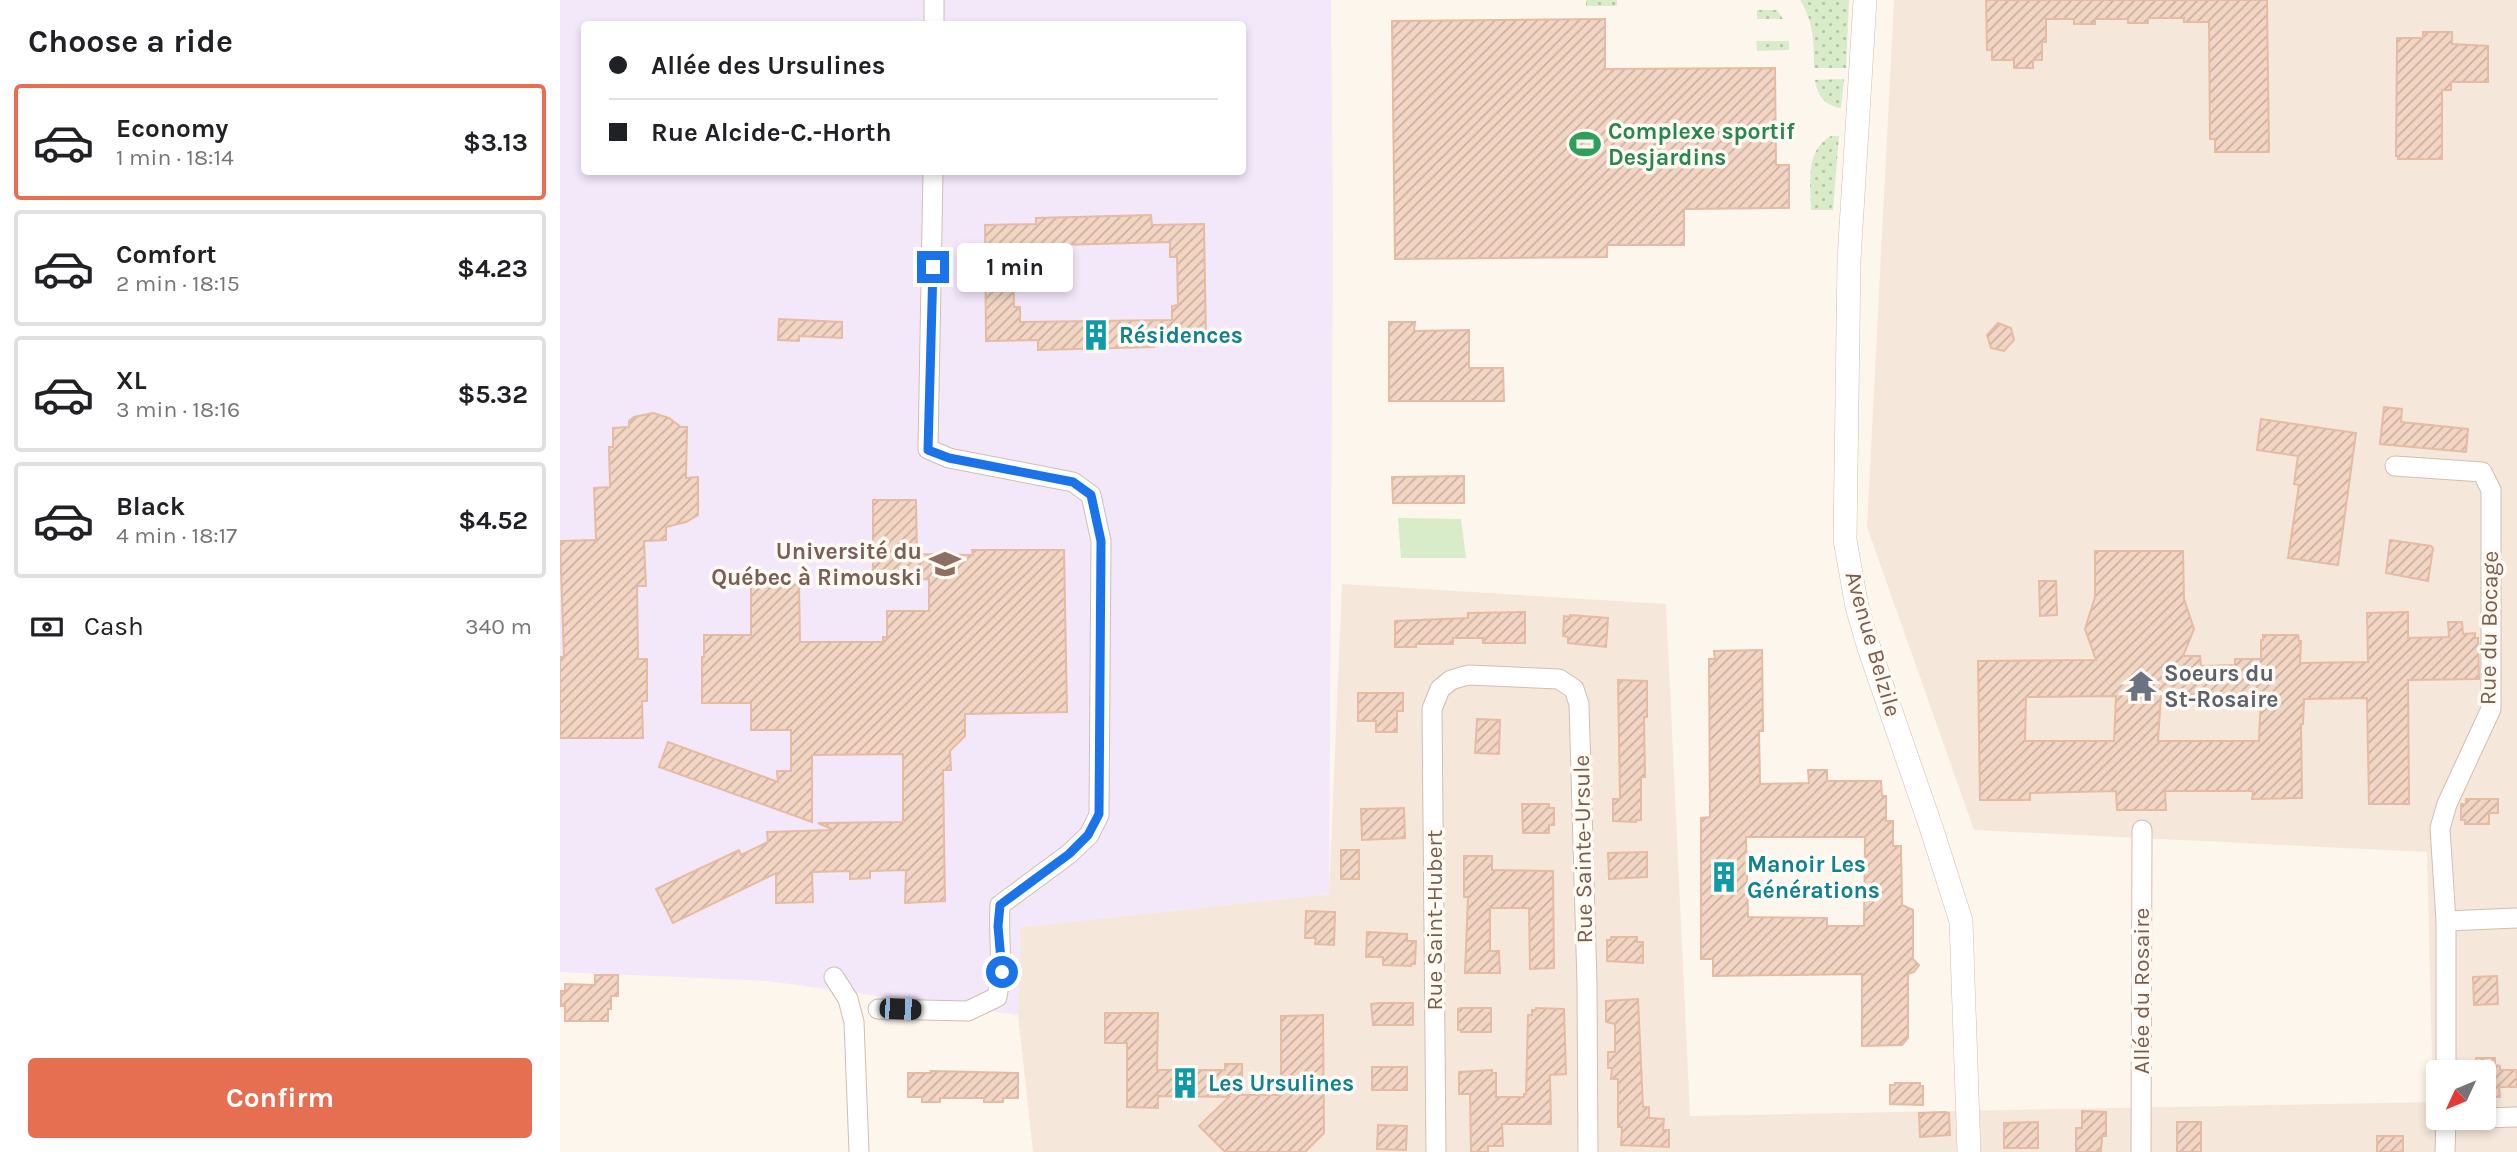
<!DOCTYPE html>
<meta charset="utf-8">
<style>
body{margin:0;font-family:Karla,sans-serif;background:#f6f6f6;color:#202124;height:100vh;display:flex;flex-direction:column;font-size:26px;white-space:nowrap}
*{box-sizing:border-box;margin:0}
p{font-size:23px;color:#757577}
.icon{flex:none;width:38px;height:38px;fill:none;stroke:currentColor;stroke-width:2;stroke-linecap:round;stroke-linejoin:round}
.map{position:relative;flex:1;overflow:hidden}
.details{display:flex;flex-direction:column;background:#fff;width:560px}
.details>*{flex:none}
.banner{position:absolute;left:21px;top:21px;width:665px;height:154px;border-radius:7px;box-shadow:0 4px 10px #0003;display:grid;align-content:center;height:154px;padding:0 28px;background:#fff}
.needle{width:46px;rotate:226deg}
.controls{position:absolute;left:1866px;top:1060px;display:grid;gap:14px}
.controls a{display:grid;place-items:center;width:70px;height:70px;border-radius:7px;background:#fff;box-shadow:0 4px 10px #0003;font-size:35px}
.end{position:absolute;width:32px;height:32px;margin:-16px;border:9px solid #1a73e8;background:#fff;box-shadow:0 0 0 4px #fff}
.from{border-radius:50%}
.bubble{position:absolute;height:49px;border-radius:7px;background:#fff;box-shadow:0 4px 10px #0003;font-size:23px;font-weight:700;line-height:49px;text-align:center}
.car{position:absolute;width:21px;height:42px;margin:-21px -10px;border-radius:9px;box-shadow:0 0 5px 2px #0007;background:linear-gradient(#222 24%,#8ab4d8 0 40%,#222 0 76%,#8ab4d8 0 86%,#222 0)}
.banner b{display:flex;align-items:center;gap:24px;height:66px;font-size:26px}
.banner b+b{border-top:2px solid #e0e0e0}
.banner i{width:18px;height:18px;background:#202124}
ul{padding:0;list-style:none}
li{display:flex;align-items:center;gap:21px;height:116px;margin:0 14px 10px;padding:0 14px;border:4px solid #e0e0e0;border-radius:7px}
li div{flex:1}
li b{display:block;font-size:26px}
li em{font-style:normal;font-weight:700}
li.selected{border-color:#e76f51}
li>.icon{width:63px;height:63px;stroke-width:1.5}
h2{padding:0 28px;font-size:32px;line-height:84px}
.pay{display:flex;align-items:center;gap:18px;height:77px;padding:0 28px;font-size:26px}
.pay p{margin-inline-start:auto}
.action{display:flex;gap:14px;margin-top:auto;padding:14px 28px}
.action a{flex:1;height:80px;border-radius:7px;background:#e76f51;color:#fff;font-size:28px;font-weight:700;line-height:80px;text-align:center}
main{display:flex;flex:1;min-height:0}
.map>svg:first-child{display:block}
.residential{fill:#f5e8da;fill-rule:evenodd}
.education{fill:#f3e8fa;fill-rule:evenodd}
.grass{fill:url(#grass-dots)}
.garden{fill:#d8ecc9}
.building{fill:url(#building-hatch);stroke:#e6bba3;stroke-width:2;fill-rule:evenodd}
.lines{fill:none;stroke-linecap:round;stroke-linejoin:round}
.minor-casing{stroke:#d1beb0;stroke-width:21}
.tertiary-casing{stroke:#d1beb0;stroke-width:24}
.minor{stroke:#fff;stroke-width:19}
.tertiary{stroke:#fff;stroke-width:23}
.route{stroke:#1a73e8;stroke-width:9}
.labels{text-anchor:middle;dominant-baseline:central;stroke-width:7;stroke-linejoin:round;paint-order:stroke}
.leisure-label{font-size:23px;font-weight:bold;fill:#27864d;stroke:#fffaf3;text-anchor:start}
.culture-label{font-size:23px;font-weight:bold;fill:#0d838f;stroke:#fffaf3;text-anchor:start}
.education-label{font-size:23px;font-weight:bold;fill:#785e54;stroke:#fffaf3;text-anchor:end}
.street-label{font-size:23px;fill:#7a5c4d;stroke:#fffaf3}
.worship-label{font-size:23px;font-weight:bold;fill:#5b616d;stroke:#fffaf3;text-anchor:start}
</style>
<main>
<section class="details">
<h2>Choose a ride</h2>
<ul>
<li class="selected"><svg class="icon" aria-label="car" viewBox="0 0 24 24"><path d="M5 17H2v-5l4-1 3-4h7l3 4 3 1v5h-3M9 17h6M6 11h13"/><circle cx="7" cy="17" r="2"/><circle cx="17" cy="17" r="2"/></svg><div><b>Economy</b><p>1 min · 18:14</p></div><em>$3.13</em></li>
<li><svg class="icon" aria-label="car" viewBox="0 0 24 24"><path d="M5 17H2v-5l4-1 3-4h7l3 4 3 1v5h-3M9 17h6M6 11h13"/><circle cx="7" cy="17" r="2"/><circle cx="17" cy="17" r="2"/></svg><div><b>Comfort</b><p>2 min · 18:15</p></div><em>$4.23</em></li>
<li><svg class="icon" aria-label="car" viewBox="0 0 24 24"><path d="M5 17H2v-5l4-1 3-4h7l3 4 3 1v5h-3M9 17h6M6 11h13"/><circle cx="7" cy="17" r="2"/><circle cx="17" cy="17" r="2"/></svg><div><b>XL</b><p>3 min · 18:16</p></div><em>$5.32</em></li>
<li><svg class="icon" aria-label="car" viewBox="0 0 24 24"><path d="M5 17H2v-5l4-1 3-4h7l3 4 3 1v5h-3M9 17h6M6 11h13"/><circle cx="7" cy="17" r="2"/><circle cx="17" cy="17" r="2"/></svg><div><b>Black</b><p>4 min · 18:17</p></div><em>$4.52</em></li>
</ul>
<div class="pay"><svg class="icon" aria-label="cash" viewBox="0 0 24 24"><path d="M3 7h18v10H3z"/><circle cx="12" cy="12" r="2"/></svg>Cash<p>340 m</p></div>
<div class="action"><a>Confirm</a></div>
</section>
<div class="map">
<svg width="1957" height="1152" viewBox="0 0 1957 1152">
<defs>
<pattern id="grass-dots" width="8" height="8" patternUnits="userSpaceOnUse" patternTransform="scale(1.75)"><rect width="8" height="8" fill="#d8ecc9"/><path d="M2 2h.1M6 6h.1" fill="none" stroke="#b4c2a5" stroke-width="1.8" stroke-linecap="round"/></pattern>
<pattern id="building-hatch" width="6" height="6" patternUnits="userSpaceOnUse" patternTransform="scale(1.75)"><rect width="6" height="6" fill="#f3d5c3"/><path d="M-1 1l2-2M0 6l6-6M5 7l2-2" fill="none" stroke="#cab0a1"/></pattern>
</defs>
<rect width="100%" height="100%" fill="#fdf6ec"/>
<path class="residential" d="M 1334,0 L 1957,0 L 1957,1152 L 473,1152 L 458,1015 L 460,927 L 769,894 L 782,584 L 1106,604 L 1130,1116 L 1873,1102 L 1867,852 L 1414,830 L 1307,527 ZM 1878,1073 L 1923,1073 L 1923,1118 L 1878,1118 Z"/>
<path class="education" d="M 0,0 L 771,0 L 773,234 L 769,894 L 460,927 L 458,1015 L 207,981 L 0,972 ZM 24,24 L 682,24 L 682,172 L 24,172 Z"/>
<g class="grass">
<rect x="1026" y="0" width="31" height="6"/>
<path d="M 1240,0 L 1289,0 L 1286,68 L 1254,68 C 1254,43 1254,22 1240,0 Z"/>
<polygon points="1197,10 1217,10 1223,19 1197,19"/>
<polygon points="1196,41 1229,41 1229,50 1197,51"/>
<path d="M 1284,79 L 1281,108 C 1265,106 1257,96 1255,80 Z"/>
<path d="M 1271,136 L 1279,136 L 1273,210 L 1251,210 C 1251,184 1244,151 1271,136 Z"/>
</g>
<polygon class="garden" points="838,518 901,519 906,558 841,558"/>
<g class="building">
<polygon points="1426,0 1707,0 1709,152 1655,152 1655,139 1650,139 1649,22 1624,22 1624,18 1588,18 1588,23 1568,23 1568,19 1535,19 1535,24 1514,24 1514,19 1486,19 1486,42 1482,42 1482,60 1473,60 1473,68 1454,68 1454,60 1432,60 1432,50 1427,50"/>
<polygon points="1045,19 1045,69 1215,68 1216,165 1229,165 1229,208 1124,209 1124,245 1047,245 1047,257 835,259 832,21"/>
<polygon points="1863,32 1892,32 1892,44 1928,46 1928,82 1891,82 1891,90 1882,90 1882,159 1838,159 1838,156 1836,156 1837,38 1863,38"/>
<path d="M 591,215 L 592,225 L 644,224 L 646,340 L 594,341 L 594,347 L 478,350 L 478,340 L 426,341 L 425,225 L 476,224 L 476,218 ZM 610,242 L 610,257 L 617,257 L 618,305 L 612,306 L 612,320 L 460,322 L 460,307 L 454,307 L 453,259 L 459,259 L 459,246 Z"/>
<polygon points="219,319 282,322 282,338 239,336 239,341 218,340"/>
<polygon points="829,322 855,322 854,331 909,330 909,368 943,368 944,401 829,401"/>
<polygon points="1438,323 1451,328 1454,340 1444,351 1431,348 1427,335"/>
<polygon points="1824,407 1842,409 1841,422 1908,429 1906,452 1820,444"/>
<polygon points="93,413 109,418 121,427 127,427 126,478 138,477 138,515 126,522 106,527 106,540 84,541 86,586 77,586 78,659 87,659 87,701 82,701 83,738 0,738 0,657 4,657 0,541 36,540 34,488 50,487 49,447 53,447 53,428 69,427 69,421 74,417"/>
<polygon points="1701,419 1796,433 1778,565 1728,558 1739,485 1734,484 1738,456 1697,450"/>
<polygon points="904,476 904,503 833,503 832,477"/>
<polygon points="313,500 356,500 357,554 413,555 412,550 504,550 507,712 405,714 405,736 390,751 391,770 383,770 385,901 345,903 346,870 310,871 310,878 290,879 290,871 252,872 253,902 216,903 216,873 113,923 96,889 179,850 181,855 208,842 207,832 274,830 258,823 343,822 343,754 252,755 252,822 99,767 108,742 218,782 217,771 231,771 231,730 191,730 191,703 142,703 142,657 144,657 144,635 191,635 191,578 231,578 231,584 239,585 240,642 323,642 323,637 327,637 327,611 369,611 369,579 313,580"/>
<polygon points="1830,540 1871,546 1873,548 1868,581 1826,573"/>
<path d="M 1535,551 L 1623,551 L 1624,599 L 1634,629 L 1623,656 L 1640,656 L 1641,666 L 1675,665 L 1675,659 L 1701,659 L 1701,640 L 1703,640 L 1703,635 L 1738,635 L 1739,641 L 1741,641 L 1740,663 L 1808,662 L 1807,613 L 1848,612 L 1848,638 L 1889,637 L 1888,622 L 1902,622 L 1903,634 L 1915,633 L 1915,638 L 1918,638 L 1919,679 L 1848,680 L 1849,804 L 1809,804 L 1807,698 L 1744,699 L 1743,724 L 1741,724 L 1742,798 L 1692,799 L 1693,791 L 1605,791 L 1606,810 L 1557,810 L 1556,791 L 1470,793 L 1470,800 L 1420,800 L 1418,661 L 1536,660 L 1525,629 L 1535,597 ZM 1701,693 L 1699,741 L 1598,741 L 1601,694 ZM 1556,696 L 1554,741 L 1465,741 L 1466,697 Z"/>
<polygon points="1479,581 1496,581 1497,615 1480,616"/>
<polygon points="965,612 965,643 923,643 923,638 893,638 893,644 856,644 856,647 835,647 835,621 908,618 908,613"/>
<polygon points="1010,615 1048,618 1046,647 1008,643 1008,637 1003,636 1004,616 1010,617"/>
<path d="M 1202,650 L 1203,731 L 1199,731 L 1200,784 L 1249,783 L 1248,770 L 1267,770 L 1267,781 L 1321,781 L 1322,796 L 1326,796 L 1326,821 L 1333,821 L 1333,846 L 1341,846 L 1342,905 L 1353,910 L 1353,959 L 1359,965 L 1354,972 L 1348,974 L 1348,1038 L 1342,1045 L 1302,1046 L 1302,974 L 1153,976 L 1153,959 L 1141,959 L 1141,818 L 1150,817 L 1149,659 L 1155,659 L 1154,651 ZM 1186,837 L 1305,837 L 1304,926 L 1267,926 L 1267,918 L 1188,917 Z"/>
<polygon points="1058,680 1087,681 1087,717 1084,717 1085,777 1081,777 1081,820 1076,820 1076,822 1053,821 1053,799 1060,799"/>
<polygon points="798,693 843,693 843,711 837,711 837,732 816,732 816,721 798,721"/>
<polygon points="917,719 940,720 939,754 915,753"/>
<polygon points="1906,799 1938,799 1938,813 1929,813 1929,824 1905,824 1905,820 1901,820 1901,804 1906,804"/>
<polygon points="962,804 989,804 989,808 994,808 994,825 989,825 989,833 963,833"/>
<polygon points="844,808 845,838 802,840 801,809"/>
<rect x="781" y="850" width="18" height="29"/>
<polygon points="1087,852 1087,877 1049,879 1048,853"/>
<polygon points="904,856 932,856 932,870 993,871 994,968 970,969 969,908 930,908 930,951 939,951 940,973 905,973 908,897 904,897"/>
<polygon points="746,911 775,912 774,945 755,944 756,938 745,938"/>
<polygon points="807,932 847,934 847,941 856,941 855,964 851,964 851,966 823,965 823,957 806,957"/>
<polygon points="1051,937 1077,937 1077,942 1083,942 1083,963 1047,961 1047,940 1051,940"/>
<polygon points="35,975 58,975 58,996 51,996 51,1009 48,1009 48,1021 5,1021 5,1006 1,1006 1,991 5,991 5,984 35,985"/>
<polygon points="1937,976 1938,1004 1914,1005 1913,977"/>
<polygon points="1078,999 1083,1107 1089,1107 1089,1118 1104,1119 1103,1130 1109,1130 1109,1147 1061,1145 1062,1127 1058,1127 1058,1079 1051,1079 1052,1068 1048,1068 1048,1052 1055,1052 1055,1024 1046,1022 1046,1001"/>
<polygon points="821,1003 853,1003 853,1025 813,1025 811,1004"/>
<polygon points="901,1008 931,1008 931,1032 901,1032 901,1030 898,1030 898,1009"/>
<polygon points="976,1008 1004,1009 1006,1074 990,1075 991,1124 942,1124 943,1146 928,1146 928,1152 911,1152 910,1094 899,1094 899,1072 932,1070 932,1073 936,1073 936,1097 964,1097 964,1094 966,1094 968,1015 972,1015 972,1010 976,1010"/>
<polygon points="545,1013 598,1013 597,1070 665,1070 665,1064 682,1064 682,1095 721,1095 721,1016 763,1015 764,1133 745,1152 665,1152 639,1126 669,1097 598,1096 598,1108 567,1107 567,1043 545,1043"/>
<polygon points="1916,1058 1935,1058 1935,1065 1940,1066 1940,1070 1957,1070 1957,1087 1939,1087 1940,1097 1923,1097 1923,1073 1916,1073"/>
<rect x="812" y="1067" width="35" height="23"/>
<polygon points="371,1071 458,1073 458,1098 443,1098 443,1102 424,1102 424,1098 380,1098 380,1102 362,1102 362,1097 348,1097 348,1073 371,1073"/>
<polygon points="1335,1083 1360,1083 1360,1086 1363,1086 1363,1105 1330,1104 1330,1085 1335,1085"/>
<polygon points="1522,1111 1546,1112 1546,1136 1542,1136 1541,1152 1516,1152 1516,1128 1522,1128"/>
<polygon points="1385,1112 1389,1113 1390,1135 1360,1137 1359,1113"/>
<polygon points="1478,1122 1478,1148 1444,1148 1444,1123"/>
<rect x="1617" y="1122" width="24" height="30"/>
<polygon points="818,1125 847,1126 846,1150 817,1149"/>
<rect x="1817" y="1136" width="26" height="16"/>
</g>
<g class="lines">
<defs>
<g id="minor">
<polyline points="374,24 374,0"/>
<polyline points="1835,466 1922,472 1931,490 1931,709 1887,804 1880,828 1886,921 1886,1073"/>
<polyline points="1886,921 1957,918"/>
<polyline points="274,977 288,999 294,1022 299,1152"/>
<path d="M 318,1009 L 408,1011 L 437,997 C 444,965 438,937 440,905 L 509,854 L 529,835 L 539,815 L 541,541 L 531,495 L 513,482 L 389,458 L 368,449 L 373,172"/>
<polyline points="1923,1118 1957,1117"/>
<polyline points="1886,1119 1919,1118"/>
<polyline points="876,1152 872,709 880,689 891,680 908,675 999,679 1014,689 1019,704 1027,984 1028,1152"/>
<polyline points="1581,1152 1582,830"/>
<polyline points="1885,1152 1886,1118"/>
</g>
<polyline id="tertiary" points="1305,0 1289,260 1285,540 1297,607 1309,648 1371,827 1401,921 1409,1152"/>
</defs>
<use href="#minor" class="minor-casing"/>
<use href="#tertiary" class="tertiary-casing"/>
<use href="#minor" class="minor"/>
<use href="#tertiary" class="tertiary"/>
</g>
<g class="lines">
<polyline class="route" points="373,267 368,450 389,458 513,482 531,495 541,541 539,814 528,835 509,854 440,905 438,926 442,972"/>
</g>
<defs>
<symbol id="stadium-bare" viewBox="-9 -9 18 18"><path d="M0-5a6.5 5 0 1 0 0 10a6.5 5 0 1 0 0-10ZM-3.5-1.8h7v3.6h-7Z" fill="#2e9e5b" stroke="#fffaf3" stroke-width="2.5" paint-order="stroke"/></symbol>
<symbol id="building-bare" viewBox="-9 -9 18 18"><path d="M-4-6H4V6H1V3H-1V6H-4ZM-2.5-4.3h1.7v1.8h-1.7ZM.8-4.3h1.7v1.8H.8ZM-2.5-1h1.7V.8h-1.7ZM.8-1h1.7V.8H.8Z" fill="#0f9aa8" stroke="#fffaf3" stroke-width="2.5" paint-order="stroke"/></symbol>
<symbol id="university-bare" viewBox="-9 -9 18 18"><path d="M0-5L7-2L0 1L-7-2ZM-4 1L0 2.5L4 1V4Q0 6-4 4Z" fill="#8d6e63" stroke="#fffaf3" stroke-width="2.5" paint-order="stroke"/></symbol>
<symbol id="temple-bare" viewBox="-9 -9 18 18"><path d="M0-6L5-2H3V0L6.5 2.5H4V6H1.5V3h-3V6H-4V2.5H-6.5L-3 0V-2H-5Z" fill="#6b7280" stroke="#fffaf3" stroke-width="2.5" paint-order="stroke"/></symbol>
</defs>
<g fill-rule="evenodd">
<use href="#stadium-bare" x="1003" y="122" width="44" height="44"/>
<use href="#building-bare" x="514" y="313" width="44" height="44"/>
<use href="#university-bare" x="363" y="542" width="44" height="44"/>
<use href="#temple-bare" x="1559" y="664" width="44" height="44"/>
<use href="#building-bare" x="1142" y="855" width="44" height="44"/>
<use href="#building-bare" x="603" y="1061" width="44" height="44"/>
</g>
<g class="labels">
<g class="leisure-label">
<text x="1048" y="131">Complexe sportif<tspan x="1048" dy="26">Desjardins</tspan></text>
</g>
<g class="culture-label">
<text x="559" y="335">Résidences</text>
<text x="1187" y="864">Manoir Les<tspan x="1187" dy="26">Générations</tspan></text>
<text x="648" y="1083">Les Ursulines</text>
</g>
<g class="education-label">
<text x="362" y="551">Université du<tspan x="362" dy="26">Québec à Rimouski</tspan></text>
</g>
<g class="street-label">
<text transform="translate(1929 628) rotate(-89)">Rue du Bocage</text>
<text transform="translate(1313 644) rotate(74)">Avenue Belzile</text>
<text transform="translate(1023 849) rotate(-91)">Rue Sainte-Ursule</text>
<text transform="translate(874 920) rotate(-90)">Rue Saint-Hubert</text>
<text transform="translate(1581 991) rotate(-90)">Allée du Rosaire</text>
</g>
<g class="worship-label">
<text x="1604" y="673">Soeurs du<tspan x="1604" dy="26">St-Rosaire</tspan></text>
</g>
</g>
</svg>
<div class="controls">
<a><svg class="needle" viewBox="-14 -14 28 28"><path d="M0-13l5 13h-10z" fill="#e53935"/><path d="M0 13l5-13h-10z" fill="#757577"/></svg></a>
</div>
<i class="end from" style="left:442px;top:972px"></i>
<i class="end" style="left:373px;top:267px"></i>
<div class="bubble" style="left:397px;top:243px;width:116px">1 min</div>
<i class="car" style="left:340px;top:1009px;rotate:92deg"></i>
<div class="banner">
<b><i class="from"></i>Allée des Ursulines</b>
<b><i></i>Rue Alcide-C.-Horth</b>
</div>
</div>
</main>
